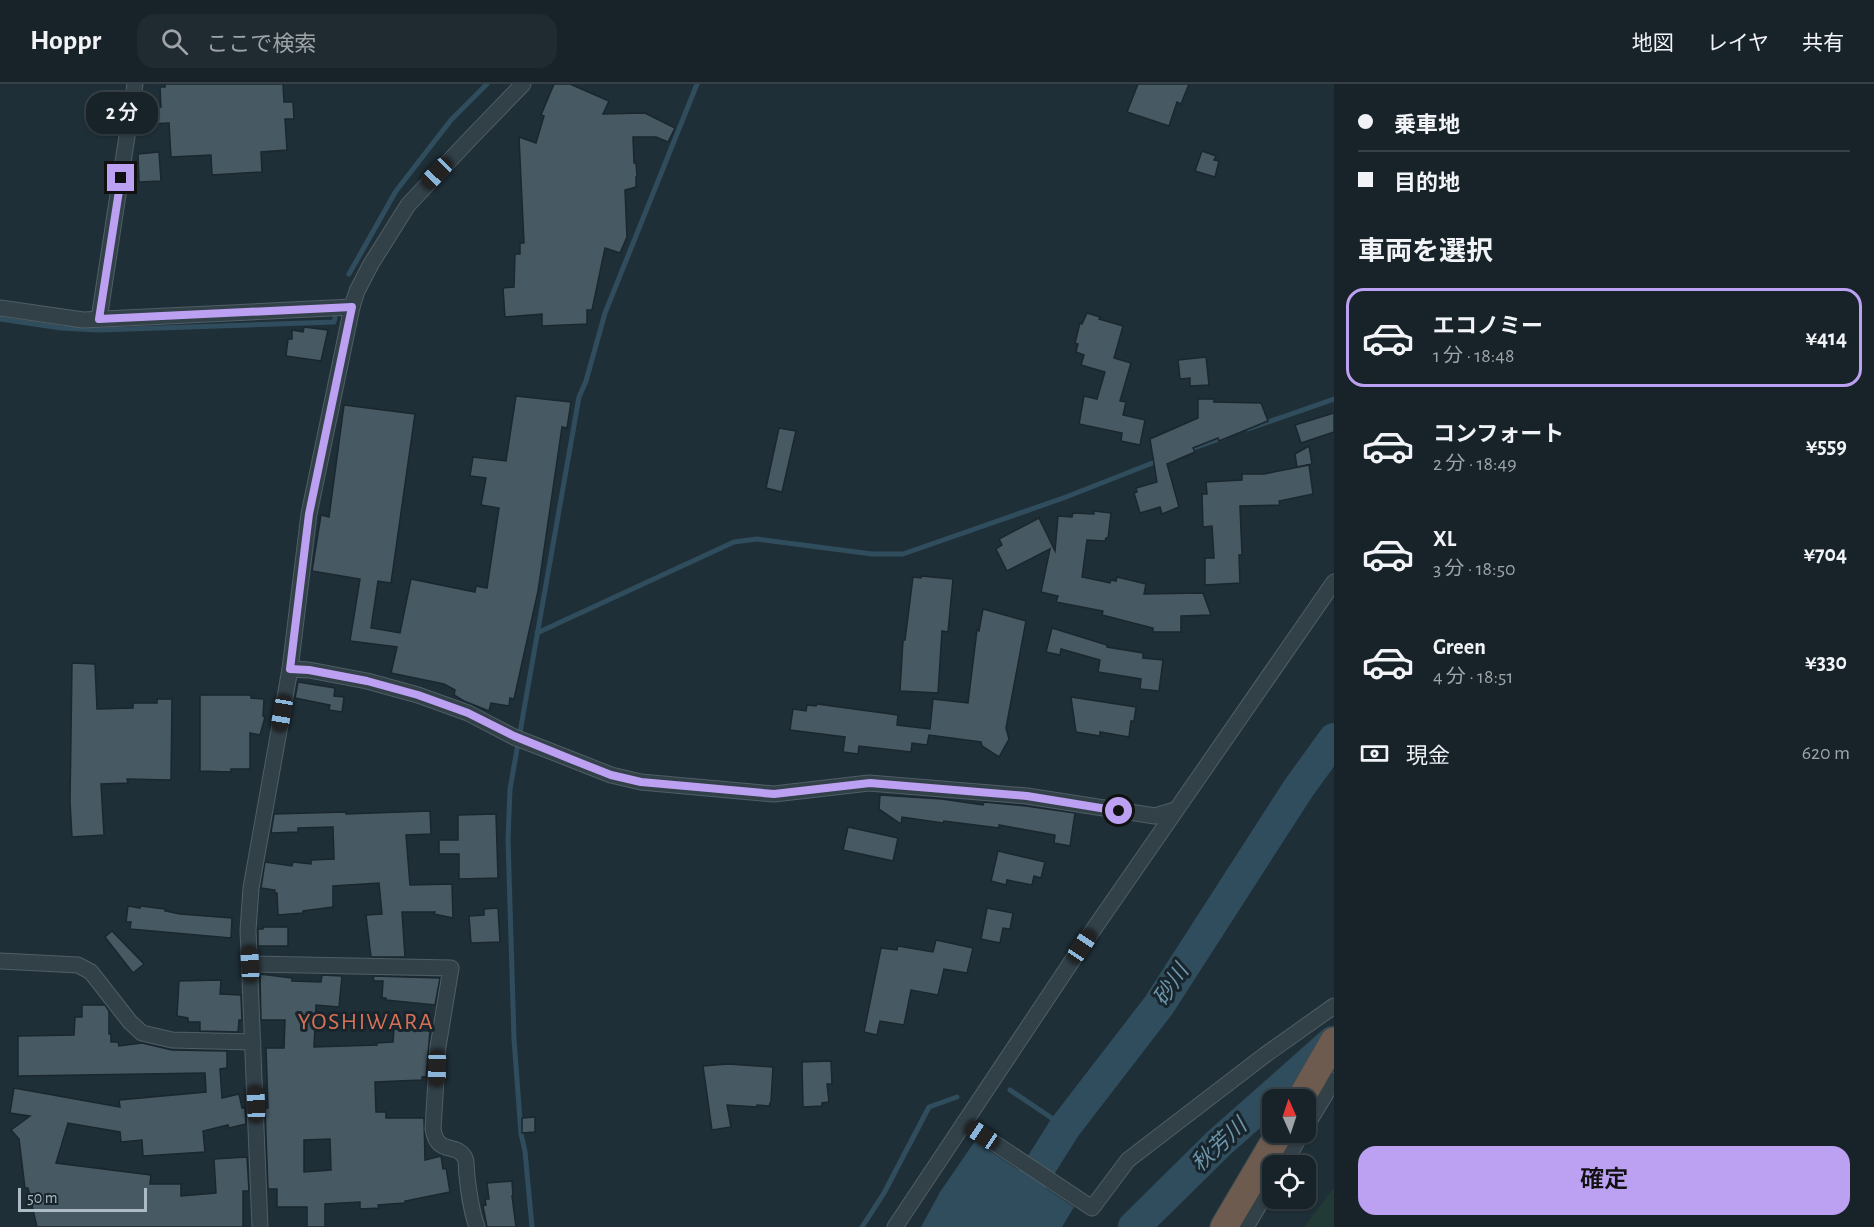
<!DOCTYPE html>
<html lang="ja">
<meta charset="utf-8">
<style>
body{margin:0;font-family:"Alegreya Sans","Noto Sans JP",sans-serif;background:#202b31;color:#f1f3f6;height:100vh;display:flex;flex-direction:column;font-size:22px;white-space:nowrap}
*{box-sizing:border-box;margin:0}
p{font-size:20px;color:#9ea4a8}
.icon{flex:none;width:33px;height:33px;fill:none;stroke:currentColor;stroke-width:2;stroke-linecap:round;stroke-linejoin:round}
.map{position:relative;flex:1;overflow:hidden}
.side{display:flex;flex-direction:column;background:#172329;width:540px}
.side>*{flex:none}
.top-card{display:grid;align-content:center;height:132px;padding:0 24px;background:#172329}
.needle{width:39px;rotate:357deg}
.fabs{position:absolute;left:1262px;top:1005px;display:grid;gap:12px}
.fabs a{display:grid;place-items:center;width:54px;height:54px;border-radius:12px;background:#172329;box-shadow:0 2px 4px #0004,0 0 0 2px #364046;font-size:30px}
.scale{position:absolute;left:18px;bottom:15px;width:129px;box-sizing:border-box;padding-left:6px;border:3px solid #acbbc5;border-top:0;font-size:16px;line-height:21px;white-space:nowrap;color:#acbbc5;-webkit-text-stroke:4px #18252c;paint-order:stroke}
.end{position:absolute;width:27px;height:27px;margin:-14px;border:8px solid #bca0f2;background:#111;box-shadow:0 0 0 3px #111}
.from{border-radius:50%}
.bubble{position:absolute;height:42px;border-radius:18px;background:#172329;box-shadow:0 2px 4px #0004,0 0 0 2px #364046;font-size:20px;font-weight:600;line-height:42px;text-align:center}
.car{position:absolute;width:18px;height:36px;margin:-18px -9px;border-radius:8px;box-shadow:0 0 4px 2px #0007;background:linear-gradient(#222 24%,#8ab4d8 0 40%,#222 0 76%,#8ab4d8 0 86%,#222 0)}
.top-card b{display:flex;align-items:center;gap:21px;height:57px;font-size:22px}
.top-card b+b{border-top:2px solid #364046}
.top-card i{width:15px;height:15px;background:#f1f3f6}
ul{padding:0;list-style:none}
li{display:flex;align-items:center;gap:18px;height:99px;margin:0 12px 9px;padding:0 12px;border:3px solid transparent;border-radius:18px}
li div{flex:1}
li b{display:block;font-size:22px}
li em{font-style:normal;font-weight:600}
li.active{border-color:#bca0f2}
li>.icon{width:54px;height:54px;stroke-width:1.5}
h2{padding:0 24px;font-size:27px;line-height:72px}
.pay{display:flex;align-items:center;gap:15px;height:66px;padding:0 24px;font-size:22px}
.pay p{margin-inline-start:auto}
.action{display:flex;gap:12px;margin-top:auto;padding:12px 24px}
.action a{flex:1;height:69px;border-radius:18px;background:#bca0f2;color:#111;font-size:24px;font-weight:600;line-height:69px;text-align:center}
header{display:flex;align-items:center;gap:36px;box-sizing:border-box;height:84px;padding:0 30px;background:#172329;border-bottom:2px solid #364046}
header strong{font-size:28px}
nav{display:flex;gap:33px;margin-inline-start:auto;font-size:21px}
.search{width:420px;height:54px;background:#202b31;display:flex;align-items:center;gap:15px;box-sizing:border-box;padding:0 21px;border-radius:18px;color:#9ea4a8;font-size:22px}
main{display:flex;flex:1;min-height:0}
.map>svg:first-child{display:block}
.green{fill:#223a36}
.water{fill:#304d5d}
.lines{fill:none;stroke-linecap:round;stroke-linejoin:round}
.stream{stroke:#304d5d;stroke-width:5}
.river{stroke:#304d5d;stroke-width:32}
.building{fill:#475963;stroke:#1a272e;stroke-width:1.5;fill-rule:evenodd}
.street-casing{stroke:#505e66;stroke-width:17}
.highway-casing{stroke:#3d4b52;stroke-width:29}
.street{stroke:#324048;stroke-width:15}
.highway{stroke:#6e5b4f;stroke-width:27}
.route{stroke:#bca0f2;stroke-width:8}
.labels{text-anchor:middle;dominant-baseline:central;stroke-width:6;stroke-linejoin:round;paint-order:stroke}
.water-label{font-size:22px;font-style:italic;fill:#6c95aa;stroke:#18252c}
.quarter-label{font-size:24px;letter-spacing:1.5px;fill:#d67056;stroke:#18252c}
</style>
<header>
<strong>Hoppr</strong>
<div class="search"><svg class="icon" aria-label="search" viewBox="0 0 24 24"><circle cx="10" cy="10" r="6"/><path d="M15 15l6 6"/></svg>ここで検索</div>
<nav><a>地図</a><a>レイヤ</a><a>共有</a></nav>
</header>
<main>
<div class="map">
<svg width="1334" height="1143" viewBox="0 0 1334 1143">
<rect width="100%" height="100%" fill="#1f2f37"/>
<polygon class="green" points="1334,1104 1334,1143 1304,1143 1333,1105"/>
<polygon class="water" points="975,1057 1074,1123 1062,1143 921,1143 940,1108"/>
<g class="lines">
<g class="stream">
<polyline points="349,190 396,107 451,36 487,0"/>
<polyline points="0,235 61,244 98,246 334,238 335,234"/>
<polyline points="1248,345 1334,315"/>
<polyline points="1188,366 1225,353"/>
<polyline points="537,549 734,458 757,455 872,470 903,470 1066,413 1160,376"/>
<polyline points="1010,1006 1065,1043"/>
<polyline points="532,1143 525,1067 521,1050 514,955 508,755 510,705 579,313 586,297 605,229 697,0"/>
<polyline points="862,1143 884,1109 929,1023 957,1013"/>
</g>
<g class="river">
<polyline points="1002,1143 1065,1043 1159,921 1298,705 1334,655"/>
<polyline points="1134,1143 1219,1059 1333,958"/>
</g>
</g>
<g class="building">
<polygon points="165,0 283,0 284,18 293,18 294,35 285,35 287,66 261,68 262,88 212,91 211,71 171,73 169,39 149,40 148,23 161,23 160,3 165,3"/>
<polygon points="554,0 570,0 609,17 603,30 645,29 675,44 668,58 656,53 633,53 634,79 636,79 637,92 636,93 636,103 625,106 627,153 620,169 605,164 592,226 587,226 587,240 542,242 542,230 505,233 503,204 514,203 515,170 520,170 520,159 524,159 519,53 536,59 544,32 541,31"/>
<polygon points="1138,0 1189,0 1181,20 1177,18 1169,42 1127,28"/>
<polygon points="1202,67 1216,72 1214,76 1219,77 1215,93 1195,87"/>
<polygon points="159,68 161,97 139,98 138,70"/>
<polygon points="1087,229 1100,233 1099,235 1123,242 1114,274 1131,279 1120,317 1126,318 1123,331 1145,336 1140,361 1121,357 1122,349 1079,340 1084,312 1097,315 1105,288 1081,281 1084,271 1076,268 1078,260 1075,259 1080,239 1082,240"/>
<polygon points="304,243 328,246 321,277 286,272 288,255 292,255 292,246 303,248"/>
<polygon points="1206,273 1209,301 1190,302 1190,294 1180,295 1178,276"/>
<polygon points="516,312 571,318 567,344 562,343 538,507 514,615 510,614 509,622 491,619 489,627 464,617 454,611 455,606 444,600 391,589 397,563 350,557 360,495 312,487 321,431 329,433 344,321 415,330 391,499 378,497 371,544 400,549 411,495 475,508 476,502 487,504 499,424 481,421 486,394 470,392 473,373 506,377"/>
<polygon points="1198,315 1214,315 1214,318 1261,319 1268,337 1219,357 1218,354 1193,364 1195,368 1167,380 1179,423 1162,430 1160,423 1140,429 1134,409 1137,408 1136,404 1157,398 1150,355 1198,334"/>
<polygon points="1334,329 1334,348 1301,359 1295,341"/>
<polygon points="779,344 796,347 782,408 766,404"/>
<polygon points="1309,362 1312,380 1297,383 1295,370"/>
<polygon points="1309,381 1313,410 1279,417 1280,421 1240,422 1242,471 1239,471 1240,499 1205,501 1205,474 1214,474 1212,442 1203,443 1202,410 1207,410 1206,398 1242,396 1242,390 1264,390"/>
<polygon points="1094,427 1111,429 1108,454 1106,454 1105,457 1087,456 1082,493 1110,499 1111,496 1116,497 1117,493 1146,500 1144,510 1203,509 1211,531 1181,532 1181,548 1153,548 1153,544 1102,531 1103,527 1056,518 1058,512 1041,508 1050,465 1007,487 996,465 1002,461 999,455 1039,434 1055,467 1058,432 1072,433 1073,429 1094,430"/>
<polygon points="921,492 953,495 948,548 942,547 938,609 900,607 903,556 905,556 913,493 921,494"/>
<polygon points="983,525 1026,537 1006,644 1009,655 999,673 982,662 981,658 929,651 927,661 912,659 911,668 859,662 858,670 843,668 845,653 790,646 793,625 806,627 807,621 816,622 817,620 898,631 897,641 930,645 933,615 968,619 977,546 979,547"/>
<polygon points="1052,544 1107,561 1107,563 1143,569 1143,574 1163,576 1159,607 1140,605 1141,595 1098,588 1100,576 1061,565 1060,571 1046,568"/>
<polygon points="72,579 95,580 97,625 133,624 133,619 157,619 157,615 172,615 171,696 127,695 128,699 101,700 104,751 72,753 70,718"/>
<polygon points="298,598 335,604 334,612 344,613 342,628 329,626 330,621 295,614"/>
<polygon points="200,611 251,611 251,614 264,615 263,632 265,633 260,651 250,649 250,685 231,685 231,688 200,687"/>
<polygon points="1071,613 1136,623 1134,637 1131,637 1129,653 1100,648 1100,652 1076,648"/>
<polygon points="880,711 942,715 983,721 984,718 1026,722 1075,729 1070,762 1054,759 1055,751 999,741 999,744 944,737 943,739 902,733 901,740 879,725"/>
<polygon points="430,727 431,750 406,751 410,801 452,800 453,834 434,830 435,828 402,828 405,873 371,873 366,831 382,830 379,799 333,802 333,823 303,827 303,829 278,831 277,809 274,808 275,806 261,804 265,778 292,782 293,778 311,780 311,776 334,775 333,743 298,744 298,748 271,749 274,730 346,728 346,730"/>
<polygon points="496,730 498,794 459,795 459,770 439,770 439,756 458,756 458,731"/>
<polygon points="848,743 898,754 893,777 843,766"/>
<polygon points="998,767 1045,778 1041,794 1034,792 1032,801 1007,796 1006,801 991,797"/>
<polygon points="128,822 140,824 140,822 165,825 165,827 180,830 232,834 231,854 130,845 131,838 126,838"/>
<polygon points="498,824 500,858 471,859 469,832 484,831 484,825"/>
<polygon points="987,824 1013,829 1010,845 1003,844 1000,859 981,855"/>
<polygon points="263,843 288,843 288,862 258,862 258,845 263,845"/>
<polygon points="112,847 144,880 133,889 105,853"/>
<polygon points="936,856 973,864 967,889 944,885 938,911 911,906 904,941 880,937 877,951 864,948 881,864 897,866 898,862 933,868"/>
<path d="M 260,890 L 292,894 L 292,897 L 321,898 L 322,891 L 342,892 L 339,923 L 316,921 L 314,963 L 377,961 L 376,959 L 393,958 L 394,945 L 430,947 L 426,993 L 422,993 L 422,996 L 375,998 L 376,1028 L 386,1028 L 386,1034 L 424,1034 L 425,1076 L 441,1072 L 443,1085 L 446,1084 L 450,1108 L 405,1117 L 405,1119 L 378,1121 L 379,1124 L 360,1125 L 360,1118 L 325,1120 L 325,1143 L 307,1143 L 307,1123 L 277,1123 L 277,1105 L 268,1105 L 265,1024 L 268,1024 L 266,964 L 284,964 L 285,936 L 261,936 ZM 330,1055 L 331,1086 L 304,1088 L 304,1056 Z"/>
<polygon points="373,892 440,894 435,921 386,916 386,914 382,914 383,897 374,897"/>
<polygon points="221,896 220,910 241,911 242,936 239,936 238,948 200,947 200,938 188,938 188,934 177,932 179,897"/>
<polygon points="82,921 105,921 109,927 109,950 111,950 111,958 118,958 119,962 142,959 172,966 227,967 227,984 220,985 222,1014 239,1010 242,1024 245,1024 246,1040 229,1044 228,1041 203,1047 205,1068 143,1072 142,1056 121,1058 120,1048 68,1039 56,1079 151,1091 150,1100 181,1100 181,1112 216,1109 214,1075 247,1073 249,1107 243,1107 243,1143 37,1143 28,1104 25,1104 19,1055 11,1046 30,1032 10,1029 14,1004 120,1023 119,1016 206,1008 205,989 18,992 18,952 74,951 75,933 82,933"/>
<polygon points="831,977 832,1000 827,1000 829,1018 822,1019 822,1022 803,1023 802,978"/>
<polygon points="728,980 773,983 771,1017 769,1022 757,1021 757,1023 727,1021 731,1043 712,1046 703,982"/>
<polygon points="535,1033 535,1048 522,1049 522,1034"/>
<polygon points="512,1097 513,1112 512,1112 516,1143 487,1143 483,1122 486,1121 485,1115 489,1115 487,1099"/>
</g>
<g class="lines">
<defs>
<g id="street">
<polyline points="0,224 83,236 352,223"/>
<polyline points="99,235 135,0"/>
<polyline points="290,585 309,586 367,597 418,611 468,629 514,653 573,676 611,691 641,698 774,710 869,699 1027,712 1155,732 1175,726"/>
<polyline points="0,877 78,881 91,888 130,938 142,949 172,956 253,958"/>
<path d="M 250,880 L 451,884 L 438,963 L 433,1045 C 438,1073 456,1057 465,1074 C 467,1078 466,1087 467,1092 C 469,1110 471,1127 477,1143"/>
<polyline points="964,1039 1092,1124 1128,1076 1265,971 1334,922"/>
<polyline points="1305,1044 1334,996"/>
<polyline points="1283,1082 1302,1048"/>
<polyline points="260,1143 248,846 251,804 290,585 309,430 352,223 357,207 371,180 408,121 468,57 523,0"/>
<polyline points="895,1143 1082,862 1334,498"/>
<polyline points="1246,1143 1272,1099"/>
</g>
<g id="highway">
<polyline points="1300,1016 1334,957"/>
<polyline points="1224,1143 1280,1048"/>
</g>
</defs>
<use href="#street" class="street-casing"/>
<use href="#highway" class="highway-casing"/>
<use href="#street" class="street"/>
<use href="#highway" class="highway"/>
</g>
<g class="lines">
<polyline class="route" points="121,94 99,235 352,223 309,430 290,585 309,586 367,597 418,611 468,629 514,652 573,676 611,691 641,698 774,710 870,699 1027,712 1119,727"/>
</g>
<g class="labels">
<g class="water-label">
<text transform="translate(1171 901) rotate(-56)">砂川</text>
<text transform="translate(1219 1061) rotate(-43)">秋芳川</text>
</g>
<g class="quarter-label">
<text x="366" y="938">YOSHIWARA</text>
</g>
</g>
</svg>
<div class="fabs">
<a><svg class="needle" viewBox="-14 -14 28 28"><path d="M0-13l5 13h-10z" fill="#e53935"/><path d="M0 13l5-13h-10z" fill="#9ea4a8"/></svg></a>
<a><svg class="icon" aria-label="locate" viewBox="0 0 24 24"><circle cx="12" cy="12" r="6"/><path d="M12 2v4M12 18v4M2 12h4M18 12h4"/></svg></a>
</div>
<div class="scale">50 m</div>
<i class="end from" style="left:1119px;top:727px"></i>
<i class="end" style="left:121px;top:94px"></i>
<div class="bubble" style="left:86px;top:8px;width:72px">2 分</div>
<i class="car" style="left:437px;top:89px;rotate:224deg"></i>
<i class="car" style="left:282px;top:629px;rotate:190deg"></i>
<i class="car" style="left:1082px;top:862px;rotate:34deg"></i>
<i class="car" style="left:250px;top:880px;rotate:357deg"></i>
<i class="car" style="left:437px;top:984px;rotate:181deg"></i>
<i class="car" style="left:256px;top:1020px;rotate:358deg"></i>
<i class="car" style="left:982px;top:1051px;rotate:304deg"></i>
</div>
<section class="side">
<div class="top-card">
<b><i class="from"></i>乗車地</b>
<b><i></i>目的地</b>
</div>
<h2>車両を選択</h2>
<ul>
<li class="active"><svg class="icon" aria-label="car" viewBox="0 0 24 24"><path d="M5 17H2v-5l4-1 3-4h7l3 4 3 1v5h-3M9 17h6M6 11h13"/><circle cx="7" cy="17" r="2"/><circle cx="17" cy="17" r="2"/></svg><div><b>エコノミー</b><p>1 分 · 18:48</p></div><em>¥414</em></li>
<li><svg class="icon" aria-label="car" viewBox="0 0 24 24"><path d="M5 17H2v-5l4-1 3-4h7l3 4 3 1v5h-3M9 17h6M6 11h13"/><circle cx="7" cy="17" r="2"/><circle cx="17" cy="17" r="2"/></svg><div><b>コンフォート</b><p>2 分 · 18:49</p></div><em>¥559</em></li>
<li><svg class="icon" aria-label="car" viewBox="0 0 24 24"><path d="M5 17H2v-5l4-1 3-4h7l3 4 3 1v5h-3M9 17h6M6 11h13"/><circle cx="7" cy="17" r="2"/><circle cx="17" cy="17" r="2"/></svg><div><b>XL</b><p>3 分 · 18:50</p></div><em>¥704</em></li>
<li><svg class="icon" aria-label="car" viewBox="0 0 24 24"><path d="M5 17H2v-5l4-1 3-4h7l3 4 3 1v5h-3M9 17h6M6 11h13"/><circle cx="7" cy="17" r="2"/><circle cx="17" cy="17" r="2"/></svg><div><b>Green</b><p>4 分 · 18:51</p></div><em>¥330</em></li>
</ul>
<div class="pay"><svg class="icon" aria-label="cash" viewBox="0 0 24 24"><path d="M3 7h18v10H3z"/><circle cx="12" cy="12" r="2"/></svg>現金<p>620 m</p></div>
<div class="action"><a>確定</a></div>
</section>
</main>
